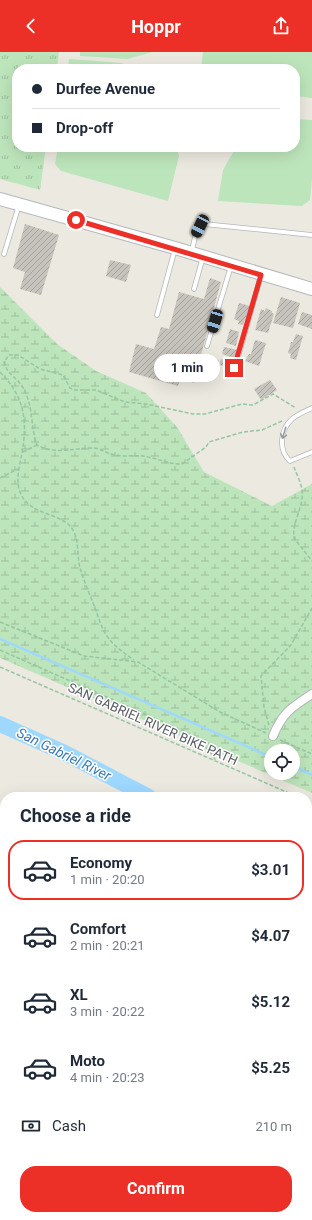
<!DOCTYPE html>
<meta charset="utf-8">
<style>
body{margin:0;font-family:Roboto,sans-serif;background:#f2f2f3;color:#1f2937;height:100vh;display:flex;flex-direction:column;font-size:15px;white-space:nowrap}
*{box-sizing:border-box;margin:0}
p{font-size:13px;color:#747a83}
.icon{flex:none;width:22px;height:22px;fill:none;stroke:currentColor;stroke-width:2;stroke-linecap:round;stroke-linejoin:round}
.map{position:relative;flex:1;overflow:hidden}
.drawer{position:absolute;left:0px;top:740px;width:312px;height:428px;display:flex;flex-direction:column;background:#fff;border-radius:16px 16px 0 0;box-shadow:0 4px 16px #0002}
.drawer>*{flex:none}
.top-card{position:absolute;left:12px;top:12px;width:288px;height:88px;border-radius:16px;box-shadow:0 4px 16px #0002;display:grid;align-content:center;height:88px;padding:0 20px;background:#fff}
.tools{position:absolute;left:264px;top:692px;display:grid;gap:8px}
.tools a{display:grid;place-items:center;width:36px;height:36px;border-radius:50%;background:#fff;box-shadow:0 4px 16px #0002;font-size:20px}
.end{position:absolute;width:18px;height:18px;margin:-9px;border:5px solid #ec2f27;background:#fff;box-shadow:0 0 0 2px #fff}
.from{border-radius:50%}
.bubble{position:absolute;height:28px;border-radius:14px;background:#fff;box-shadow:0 4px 16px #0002;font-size:13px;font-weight:700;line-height:28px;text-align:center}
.car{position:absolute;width:12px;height:24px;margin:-12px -6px;border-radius:5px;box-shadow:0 0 3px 1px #0007;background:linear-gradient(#222 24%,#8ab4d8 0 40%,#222 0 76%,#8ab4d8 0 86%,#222 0)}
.top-card b{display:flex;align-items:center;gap:14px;height:38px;font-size:15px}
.top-card b+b{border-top:1px solid #e0e1e3}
.top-card i{width:10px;height:10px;background:#1f2937}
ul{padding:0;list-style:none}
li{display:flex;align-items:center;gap:12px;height:60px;margin:0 8px 6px;padding:0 12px;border:2px solid transparent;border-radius:16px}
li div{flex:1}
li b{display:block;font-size:15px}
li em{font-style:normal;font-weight:700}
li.active{border-color:#ec2f27}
li>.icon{width:36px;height:36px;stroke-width:1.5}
h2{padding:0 20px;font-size:18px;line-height:48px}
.pay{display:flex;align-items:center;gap:10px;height:44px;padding:0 20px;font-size:15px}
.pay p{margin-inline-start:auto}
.button{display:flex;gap:8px;margin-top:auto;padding:8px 20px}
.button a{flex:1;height:46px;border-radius:16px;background:#ec2f27;color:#fff;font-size:16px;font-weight:700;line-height:46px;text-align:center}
header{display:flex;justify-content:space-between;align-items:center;height:52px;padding:0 20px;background:#ec2f27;color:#fff;font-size:18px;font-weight:700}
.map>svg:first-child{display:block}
.green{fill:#bde5bb}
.wetland{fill:url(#wetland-marsh);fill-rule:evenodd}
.park{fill:url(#park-tufts)}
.water{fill:url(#water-waves)}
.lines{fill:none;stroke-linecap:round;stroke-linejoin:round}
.stream{stroke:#9ed8ff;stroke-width:2.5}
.river{stroke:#9ed8ff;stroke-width:16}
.building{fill:url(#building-hatch)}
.lane-casing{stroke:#b3b7bb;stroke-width:5.5}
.street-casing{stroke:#b3b7bb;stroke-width:10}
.secondary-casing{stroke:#b4b8be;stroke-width:14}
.path{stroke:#94c6a1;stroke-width:1.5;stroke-dasharray:4 2;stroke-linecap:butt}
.lane{stroke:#fff;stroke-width:4}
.street{stroke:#fff;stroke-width:8}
.secondary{stroke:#fff;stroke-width:12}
.oneway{stroke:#9b9ea1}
.route{stroke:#ec2f27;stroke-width:5}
.labels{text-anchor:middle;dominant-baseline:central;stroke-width:3;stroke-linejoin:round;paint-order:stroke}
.street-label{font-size:13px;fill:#595d62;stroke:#fff}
.water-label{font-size:14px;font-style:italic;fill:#3a78b2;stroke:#fff}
</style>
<header><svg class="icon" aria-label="back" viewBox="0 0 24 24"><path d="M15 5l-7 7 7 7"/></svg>Hoppr<svg class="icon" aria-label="share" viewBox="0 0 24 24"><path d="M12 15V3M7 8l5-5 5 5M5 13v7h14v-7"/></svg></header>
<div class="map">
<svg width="312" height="1168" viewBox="0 0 312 1168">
<defs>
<pattern id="wetland-marsh" width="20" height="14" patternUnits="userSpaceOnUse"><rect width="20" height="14" fill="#bde5bb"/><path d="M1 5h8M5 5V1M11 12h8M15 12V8" fill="none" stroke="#9dbd9b"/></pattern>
<pattern id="park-tufts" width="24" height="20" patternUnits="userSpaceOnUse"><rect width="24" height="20" fill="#bde5bb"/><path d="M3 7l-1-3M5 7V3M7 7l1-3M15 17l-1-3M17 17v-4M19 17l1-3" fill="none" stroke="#9dbd9b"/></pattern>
<pattern id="water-waves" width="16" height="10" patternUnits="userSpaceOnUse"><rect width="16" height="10" fill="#9ed8ff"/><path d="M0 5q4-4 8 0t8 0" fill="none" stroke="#84b2d2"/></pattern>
<pattern id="building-hatch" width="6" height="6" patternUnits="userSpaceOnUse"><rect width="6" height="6" fill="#c7c4bd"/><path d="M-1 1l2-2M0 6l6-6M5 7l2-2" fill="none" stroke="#a5a29d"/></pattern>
</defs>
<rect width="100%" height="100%" fill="#ece9e0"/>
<g class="green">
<polygon points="80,0 153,0 127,7 80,4"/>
<polygon points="203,0 312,0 312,46 295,44 295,17 201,17"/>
<polygon points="69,7 122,11 131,17 68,17"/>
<polygon points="295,67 312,68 312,127 310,148 302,154 218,149 223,118 236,95 295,95"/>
<polygon points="58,95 177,95 179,104 168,149 61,119 55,112"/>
<polygon points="0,841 5,842 5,1030 0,1029"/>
<polygon points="307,888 312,888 312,1054 307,1052"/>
</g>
<path class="wetland" d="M 0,235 L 57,292 L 96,319 L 146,341 L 177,375 L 204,420 L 272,454 L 312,432 L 312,741 L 0,606 ZM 271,699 L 293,699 L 293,721 L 271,721 Z"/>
<polygon class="park" points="0,0 59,0 57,17 17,17 17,95 46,95 40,138 0,127"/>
<polygon class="water" points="307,774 312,776 312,866 307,865"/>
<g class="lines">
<g class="stream">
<polyline points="0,587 271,705"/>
<polyline points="293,714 312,723"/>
</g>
<polyline class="river" points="0,672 65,701 149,745"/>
</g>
<g class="building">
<polygon points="25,172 59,183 41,243 20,237 25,220 13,216"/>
<polygon points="110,208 131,213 126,230 106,224"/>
<polygon points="210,226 221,230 201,303 219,308 213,326 192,331 191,327 181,324 178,334 129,320 136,292 154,297 161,275 169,277 179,240 204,247"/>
<polygon points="281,245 300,251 293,276 273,271"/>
<polygon points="239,251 250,254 243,273 238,272 239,269 234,267"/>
<polygon points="266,256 272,259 272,261 274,262 268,281 255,278 261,257 265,259"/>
<polygon points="302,260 312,263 312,277 298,272"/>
<polygon points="230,277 239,280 236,294 226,291"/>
<polygon points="296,282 303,284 296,308 290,306 291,302 288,301 291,290 293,290"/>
<polygon points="255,288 266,291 259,314 245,309 249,302 251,302"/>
<polygon points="224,295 238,298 234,306 222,302"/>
<polygon points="221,307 231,310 230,315 219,313"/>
<polygon points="270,328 277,338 261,348 254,337"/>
</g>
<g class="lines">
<defs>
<g id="lane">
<path d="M 192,199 C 194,190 195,177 204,172 L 312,183"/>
<polyline points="4,202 19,153"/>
<polyline points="194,237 203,205"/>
<polyline points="157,263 175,197"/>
<polyline points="207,294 231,214"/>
<polyline points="235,316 261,223"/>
<path d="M 312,356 C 305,359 298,362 292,367 C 280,378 278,398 290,409 L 312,400"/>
<polyline points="0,1157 5,1154"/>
<polyline points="11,1163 12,1168"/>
</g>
<path id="street" d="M 273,684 C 283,660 291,656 312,642"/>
<polyline id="secondary" points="0,147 175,196 312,237"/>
</defs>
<use href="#lane" class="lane-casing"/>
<use href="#street" class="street-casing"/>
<use href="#secondary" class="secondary-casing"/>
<g class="path">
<path d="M 0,320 C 24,344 28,368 22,401 C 20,412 16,425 19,437 C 27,466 65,459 74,480 C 79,491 77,504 80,516 C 84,529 90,543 95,556 C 98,564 101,574 105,581 C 112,593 123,600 134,608"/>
<path d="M 282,369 L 262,378 L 243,380 L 209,390 L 206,395 L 182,412 C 167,412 157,406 143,404 C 134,403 124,405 115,403 C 107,402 101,396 92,396 C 73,396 56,403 37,393 C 30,374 34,353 22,334 C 16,325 6,321 4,310 L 9,303 L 18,303 L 40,317 L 63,323 L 70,336 L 75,338 L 96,338 L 125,350 L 146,352 L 193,362 L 205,362 L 242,352 L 253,353 L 273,342 L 296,356"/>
<polyline points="23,400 37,393"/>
<path d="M 294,415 C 297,424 304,435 302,446 C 301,459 292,472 294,486 L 312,509"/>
<polyline points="0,426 18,417"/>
<polyline points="0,570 84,604 138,610 220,660 266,681"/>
<path d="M 0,598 L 186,680 C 198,688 209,696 216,709"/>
<polyline points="0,615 298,745"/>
<polyline points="269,673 264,655 261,624 291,593 312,556"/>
<polyline points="280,688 312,702"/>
<polyline points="307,749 312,751"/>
<polyline points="0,917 5,921"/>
<polyline points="307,1015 312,1017"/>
<polyline points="0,1035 5,1036"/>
<polyline points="307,1095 312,1096"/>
<polyline points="128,1163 129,1168"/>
</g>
<use href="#lane" class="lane"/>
<use href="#street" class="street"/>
<use href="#secondary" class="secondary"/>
</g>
<defs><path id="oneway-shaft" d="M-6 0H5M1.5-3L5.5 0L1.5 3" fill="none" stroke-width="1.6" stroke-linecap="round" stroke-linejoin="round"/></defs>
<use class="oneway" href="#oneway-shaft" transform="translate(284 381) rotate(107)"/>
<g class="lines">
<polyline class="route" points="76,168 261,223 234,316"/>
</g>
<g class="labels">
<g class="street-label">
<text transform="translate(153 672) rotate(24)">SAN GABRIEL RIVER BIKE PATH</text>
</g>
<g class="water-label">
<text transform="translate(64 702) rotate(26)">San Gabriel River</text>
</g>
</g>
</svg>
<div class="tools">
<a><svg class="icon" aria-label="locate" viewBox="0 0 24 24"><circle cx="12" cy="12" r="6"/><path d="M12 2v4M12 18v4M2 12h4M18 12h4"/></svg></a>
</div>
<i class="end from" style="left:76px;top:168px"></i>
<i class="end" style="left:234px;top:316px"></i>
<div class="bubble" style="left:154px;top:302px;width:66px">1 min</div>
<i class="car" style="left:200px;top:174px;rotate:206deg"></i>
<i class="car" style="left:215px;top:269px;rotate:197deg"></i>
<div class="top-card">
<b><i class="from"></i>Durfee Avenue</b>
<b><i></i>Drop-off</b>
</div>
<section class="drawer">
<h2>Choose a ride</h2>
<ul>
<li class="active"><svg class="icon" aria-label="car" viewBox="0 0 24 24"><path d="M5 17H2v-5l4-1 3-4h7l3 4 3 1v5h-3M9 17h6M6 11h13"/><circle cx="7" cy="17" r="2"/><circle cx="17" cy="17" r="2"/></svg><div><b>Economy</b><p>1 min · 20:20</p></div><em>$3.01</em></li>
<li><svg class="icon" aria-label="car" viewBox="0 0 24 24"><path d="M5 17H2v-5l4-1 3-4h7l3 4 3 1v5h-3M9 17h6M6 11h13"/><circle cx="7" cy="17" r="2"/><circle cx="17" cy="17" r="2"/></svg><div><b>Comfort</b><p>2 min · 20:21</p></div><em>$4.07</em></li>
<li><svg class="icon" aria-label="car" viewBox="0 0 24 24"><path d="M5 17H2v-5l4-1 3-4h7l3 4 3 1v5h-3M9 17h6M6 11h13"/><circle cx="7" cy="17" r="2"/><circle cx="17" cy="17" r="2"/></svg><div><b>XL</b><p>3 min · 20:22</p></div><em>$5.12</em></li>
<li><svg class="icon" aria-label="car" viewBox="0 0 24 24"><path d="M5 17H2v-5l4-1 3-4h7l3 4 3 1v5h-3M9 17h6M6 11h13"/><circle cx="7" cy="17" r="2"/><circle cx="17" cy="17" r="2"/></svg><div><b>Moto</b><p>4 min · 20:23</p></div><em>$5.25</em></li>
</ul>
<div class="pay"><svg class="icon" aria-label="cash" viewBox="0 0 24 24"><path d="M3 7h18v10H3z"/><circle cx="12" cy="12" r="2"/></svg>Cash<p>210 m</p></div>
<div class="button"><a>Confirm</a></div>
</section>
</div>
